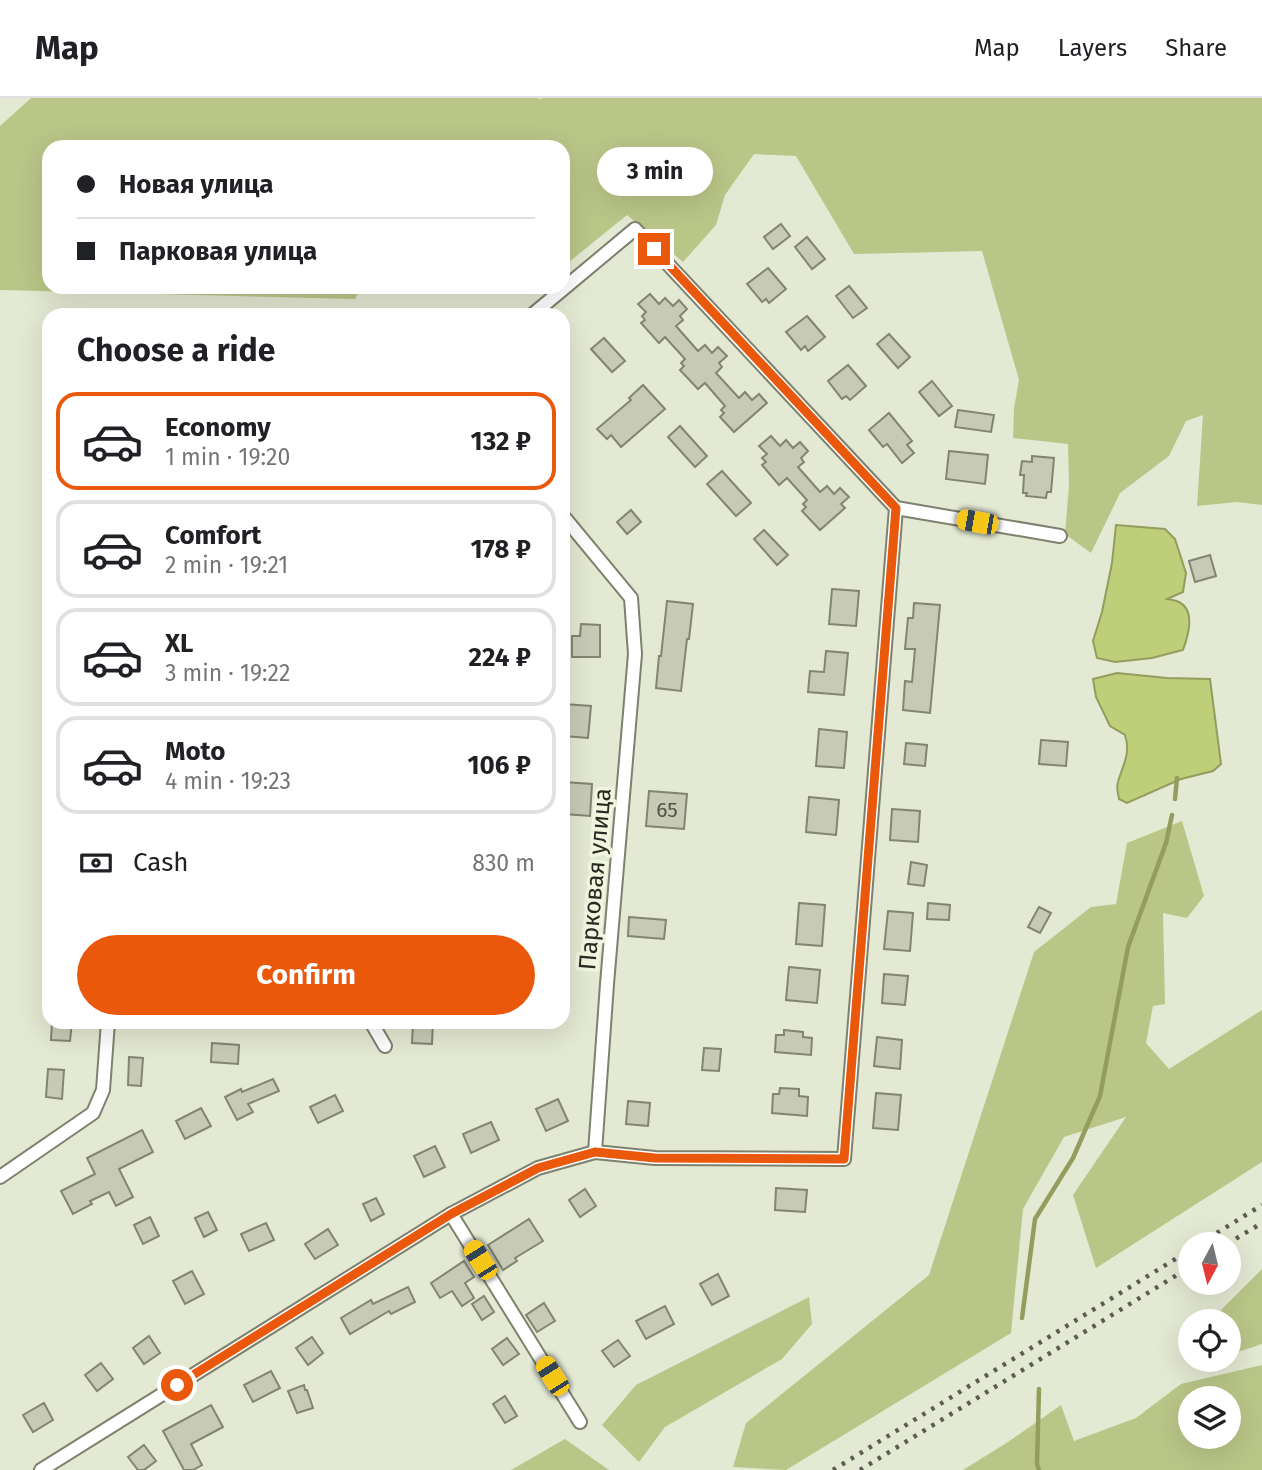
<!DOCTYPE html>
<meta charset="utf-8">
<style>
body{margin:0;font-family:"Fira Sans",sans-serif;background:#f6f6f6;color:#202124;height:100vh;display:flex;flex-direction:column;font-size:26px;white-space:nowrap}
*{box-sizing:border-box;margin:0}
p{font-size:23px;color:#757577}
.icon{flex:none;width:38px;height:38px;fill:none;stroke:currentColor;stroke-width:2;stroke-linecap:round;stroke-linejoin:round}
.map{position:relative;flex:1;overflow:hidden}
.side{position:absolute;left:42px;top:210px;width:528px;height:721px;display:flex;flex-direction:column;background:#fff;border-radius:21px;box-shadow:0 7px 28px #0002}
.side>*{flex:none}
.hud{position:absolute;left:42px;top:42px;width:528px;height:154px;border-radius:21px;box-shadow:0 7px 28px #0002;display:grid;align-content:center;height:154px;padding:0 35px;background:#fff}
.needle{width:46px;rotate:187deg}
.controls{position:absolute;left:1178px;top:1134px;display:grid;gap:14px}
.controls a{display:grid;place-items:center;width:63px;height:63px;border-radius:50%;background:#fff;box-shadow:0 7px 28px #0002;font-size:35px}
.end{position:absolute;width:32px;height:32px;margin:-16px;border:9px solid #ea580c;background:#fff;box-shadow:0 0 0 4px #fff}
.from{border-radius:50%}
.bubble{position:absolute;height:49px;border-radius:24px;background:#fff;box-shadow:0 7px 28px #0002;font-size:23px;font-weight:700;line-height:49px;text-align:center}
.car{position:absolute;width:21px;height:42px;margin:-21px -10px;border-radius:9px;box-shadow:0 0 5px 2px #0007;background:linear-gradient(#f5c518 24%,#345 0 40%,#f5c518 0 76%,#345 0 86%,#f5c518 0)}
.hud b{display:flex;align-items:center;gap:24px;height:66px;font-size:26px}
.hud b+b{border-top:2px solid #e0e0e0}
.hud i{width:18px;height:18px;background:#202124}
ul{padding:0;list-style:none}
li{display:flex;align-items:center;gap:21px;height:98px;margin:0 14px 10px;padding:0 21px;border:4px solid #e0e0e0;border-radius:21px}
li div{flex:1}
li b{display:block;font-size:26px}
li em{font-style:normal;font-weight:700}
li.current{border-color:#ea580c}
li>.icon{width:63px;height:63px;stroke-width:1.5}
h2{padding:0 35px;font-size:32px;line-height:84px}
.pay{display:flex;align-items:center;gap:18px;height:77px;padding:0 35px;font-size:26px}
.pay p{margin-inline-start:auto}
.button{display:flex;gap:14px;margin-top:auto;padding:14px 35px}
.button a{flex:1;height:80px;border-radius:42px;background:#ea580c;color:#fff;font-size:28px;font-weight:700;line-height:80px;text-align:center}
header{display:flex;align-items:center;gap:42px;box-sizing:border-box;height:98px;padding:0 35px;background:#fff;border-bottom:2px solid #e0e0e0}
header strong{font-size:33px}
nav{display:flex;gap:38px;margin-inline-start:auto;font-size:24px}
.map>svg:first-child{display:block}
.green{fill:#bac688;fill-rule:evenodd}
.water{fill:#bfce78;stroke:#929d5e;stroke-width:2}
.lines{fill:none;stroke-linecap:round;stroke-linejoin:round}
.stream{stroke:#929d5e;stroke-width:4.5}
.building{fill:#c7cbb6;stroke:#818571;stroke-width:2}
.minor-casing{stroke:#7d816d;stroke-width:16}
.minor{stroke:#fff;stroke-width:12}
.rail{stroke:#5b5d52;stroke-width:4.5;stroke-dasharray:3.5 7;stroke-linecap:butt}
.route{stroke:#ea580c;stroke-width:9}
.labels{text-anchor:middle;dominant-baseline:central;stroke-width:7;stroke-linejoin:round;paint-order:stroke}
.number-label{font-size:21px;fill:#505247}
.street-label{font-size:24px;fill:#292a22;stroke:#f1f6e0}
</style>
<header>
<strong>Map</strong>
<nav><a>Map</a><a>Layers</a><a>Share</a></nav>
</header>
<div class="map">
<svg width="1262" height="1372" viewBox="0 0 1262 1372">
<rect width="100%" height="100%" fill="#e4e9d3"/>
<g class="green">
<polygon points="31,0 537,0 541,1 542,0 1262,0 1262,407 1237,404 1197,408 1203,317 1186,323 1169,358 1120,395 1091,455 1065,436 1069,387 1068,346 1013,340 1014,310 1019,282 982,153 854,156 796,58 754,56 725,97 716,127 683,164 627,117 564,168 564,49 49,49 49,189 361,189 355,201 0,192 0,28"/>
<polygon points="1182,723 1204,798 1187,820 1163,815 1165,906 1153,908 1146,945 1169,971 1262,912 1262,1064 1096,1170 1073,1097 1126,1019 1064,1039 1023,1111 1011,1235 786,1372 733,1369 746,1325 929,1177 1034,854 1091,809 1116,806 1127,745"/>
<polygon points="1262,1171 1262,1246 1229,1257 1228,1223 1210,1223"/>
<polygon points="809,1199 812,1226 782,1261 665,1329 639,1364 602,1327 636,1287"/>
<path d="M 1262,1267 L 1262,1372 L 963,1372 L 1008,1344 L 1061,1307 L 1074,1343 L 1136,1320 L 1181,1286 ZM 1228,1300 L 1228,1339 L 1190,1339 L 1190,1300 Z"/>
<polygon points="565,1341 609,1372 511,1372"/>
</g>
<g class="water">
<path d="M 1116,427 L 1165,431 L 1175,441 L 1186,475 L 1183,494 L 1167,501 C 1171,502 1175,502 1179,504 C 1196,513 1188,538 1183,552 L 1152,560 L 1115,564 L 1097,560 L 1093,543 L 1102,514 L 1112,465 Z"/>
<path d="M 1117,575 L 1167,580 L 1210,581 L 1221,666 L 1213,673 L 1181,681 L 1127,705 L 1119,701 C 1118,695 1116,689 1118,684 C 1123,666 1131,656 1125,637 L 1110,628 L 1096,599 L 1093,581 Z"/>
</g>
<g class="lines">
<g class="stream">
<polyline points="1175,701 1177,680"/>
<polyline points="1022,1220 1035,1121 1073,1060 1100,998 1128,849 1166,745 1172,717"/>
<polyline points="1039,1291 1037,1366 1039,1372"/>
</g>
</g>
<g class="building">
<polygon points="781,126 790,138 773,151 764,139"/>
<polygon points="807,139 825,161 812,171 795,149"/>
<polygon points="768,170 786,191 769,205 766,201 762,204 747,186"/>
<polygon points="849,188 867,210 853,220 836,198"/>
<polygon points="650,196 659,206 665,200 673,208 679,202 687,211 680,218 683,222 676,228 698,253 705,247 712,255 718,249 727,258 719,265 722,269 716,275 739,300 745,294 752,302 759,296 767,305 734,334 720,319 724,315 721,312 725,308 705,285 698,291 680,272 684,268 681,265 685,261 665,239 659,245 641,225 645,222 642,218 646,214 638,206"/>
<polygon points="807,218 825,239 808,253 805,248 801,252 786,234"/>
<polygon points="889,236 910,259 898,270 877,246"/>
<polygon points="604,240 625,263 612,274 591,251"/>
<polygon points="848,267 866,288 850,302 846,298 842,301 828,283"/>
<polygon points="932,283 952,308 939,318 919,294"/>
<polygon points="643,287 665,311 621,349 611,337 607,341 597,331 631,302 629,300"/>
<polygon points="958,312 994,317 991,334 955,329"/>
<polygon points="889,315 912,343 907,347 914,355 902,365 887,346 883,349 869,332"/>
<polygon points="680,328 707,358 695,369 668,339"/>
<polygon points="771,338 780,348 786,342 793,350 800,344 808,353 801,360 804,364 798,369 820,394 827,388 834,396 840,390 849,399 841,406 845,410 820,432 802,413 806,409 803,406 807,402 787,380 779,387 762,367 766,364 762,360 767,356 759,348"/>
<polygon points="949,353 988,357 985,386 946,381"/>
<polygon points="1032,358 1054,360 1051,394 1047,394 1046,400 1026,398 1027,395 1023,395 1024,377 1020,377 1022,363 1032,364"/>
<polygon points="722,373 751,405 736,418 707,386"/>
<polygon points="631,412 641,424 627,436 617,424"/>
<polygon points="764,432 788,457 777,467 754,441"/>
<polygon points="1210,457 1216,478 1195,484 1189,463"/>
<polygon points="832,491 859,493 856,528 829,526"/>
<polygon points="667,503 693,506 689,541 687,541 681,593 656,590 659,558 661,558"/>
<polygon points="914,505 940,507 930,615 903,612 905,583 912,584 915,551 905,551 908,520 913,520"/>
<polygon points="581,526 600,527 600,559 572,559 572,538 580,538"/>
<polygon points="826,553 848,555 844,597 808,594 810,573 824,574"/>
<polygon points="564,606 591,608 588,640 564,638"/>
<polygon points="819,631 847,634 844,670 816,668"/>
<polygon points="1041,642 1068,644 1066,668 1039,666"/>
<polygon points="906,645 927,647 925,668 904,666"/>
<polygon points="564,684 592,686 590,718 564,716"/>
<polygon points="649,693 687,696 684,731 646,728"/>
<polygon points="809,699 839,702 836,737 806,734"/>
<polygon points="892,711 920,713 918,744 890,742"/>
<polygon points="911,764 927,767 924,788 908,786"/>
<polygon points="799,805 825,807 822,848 796,846"/>
<polygon points="928,805 950,807 949,822 927,821"/>
<polygon points="1039,809 1051,815 1040,835 1028,829"/>
<polygon points="888,813 913,815 910,853 884,851"/>
<polygon points="629,819 666,822 664,841 628,838"/>
<polygon points="789,869 820,872 817,905 786,902"/>
<polygon points="884,876 908,878 905,907 882,905"/>
<polygon points="52,924 72,924 70,943 51,942"/>
<polygon points="413,924 433,924 432,946 412,945"/>
<polygon points="784,932 803,934 803,939 812,940 811,957 775,954 776,937 784,937"/>
<polygon points="877,939 902,942 900,971 874,968"/>
<polygon points="212,945 239,947 238,966 211,964"/>
<polygon points="704,950 721,951 719,973 702,972"/>
<polygon points="129,959 143,960 141,988 128,987"/>
<polygon points="48,971 64,972 62,1001 46,999"/>
<polygon points="273,981 279,993 248,1006 253,1014 237,1022 225,999 241,991 242,994"/>
<polygon points="780,990 799,991 799,998 808,999 807,1018 772,1015 773,996 779,996"/>
<polygon points="876,995 901,997 898,1032 873,1030"/>
<polygon points="335,997 343,1013 318,1025 310,1009"/>
<polygon points="558,1001 568,1023 546,1033 536,1011"/>
<polygon points="628,1003 650,1005 648,1028 626,1026"/>
<polygon points="201,1010 211,1028 185,1041 176,1023"/>
<polygon points="491,1024 499,1042 471,1055 463,1036"/>
<polygon points="142,1032 153,1054 119,1071 133,1099 116,1108 109,1094 90,1103 92,1106 73,1116 61,1093 95,1076 87,1060"/>
<polygon points="435,1048 445,1069 424,1079 414,1058"/>
<polygon points="776,1090 807,1092 805,1114 775,1112"/>
<polygon points="585,1091 596,1108 580,1119 569,1102"/>
<polygon points="376,1100 384,1116 371,1123 363,1106"/>
<polygon points="208,1114 217,1132 204,1139 195,1120"/>
<polygon points="150,1119 159,1138 143,1146 134,1127"/>
<polygon points="529,1121 543,1143 515,1160 517,1163 503,1172 488,1147"/>
<polygon points="266,1125 274,1142 249,1153 241,1136"/>
<polygon points="328,1131 338,1147 315,1161 305,1146"/>
<polygon points="464,1163 474,1179 465,1185 474,1200 462,1208 452,1193 440,1200 431,1185"/>
<polygon points="192,1173 204,1196 185,1206 173,1183"/>
<polygon points="718,1176 729,1198 712,1207 700,1186"/>
<polygon points="408,1189 415,1204 391,1216 389,1213 350,1236 341,1220 371,1202 373,1206"/>
<polygon points="484,1198 494,1214 482,1222 472,1206"/>
<polygon points="544,1205 555,1223 537,1234 526,1217"/>
<polygon points="665,1208 674,1226 646,1241 636,1223"/>
<polygon points="149,1238 160,1255 144,1266 133,1250"/>
<polygon points="312,1239 323,1255 308,1267 296,1250"/>
<polygon points="507,1240 519,1256 503,1267 492,1251"/>
<polygon points="618,1242 630,1258 614,1269 602,1253"/>
<polygon points="101,1265 113,1281 97,1293 85,1277"/>
<polygon points="271,1273 280,1290 253,1304 244,1287"/>
<polygon points="304,1287 305,1292 307,1292 313,1310 297,1315 288,1293"/>
<polygon points="505,1298 517,1318 505,1325 493,1306"/>
<polygon points="44,1305 53,1322 33,1334 23,1317"/>
<polygon points="211,1307 223,1329 191,1346 202,1367 193,1372 184,1372 163,1333"/>
<polygon points="144,1347 156,1363 144,1372 138,1372 128,1359"/>
</g>
<g class="lines">
<defs>
<g id="minor">
<polyline points="896,410 1060,438"/>
<polyline points="564,419 631,500 635,556 607,886 595,1054"/>
<polyline points="371,924 385,948"/>
<polyline points="0,1079 93,1015 103,992 108,924"/>
<polyline points="451,1116 580,1324"/>
<polyline points="41,1372 451,1116 538,1070 595,1054 655,1060 844,1061 896,410 635,131 532,217"/>
</g>
</defs>
<use href="#minor" class="minor-casing"/>
<use href="#minor" class="minor"/>
<g class="rail">
<polyline points="1199,1146 1262,1107"/>
<polyline points="1227,1146 1262,1125"/>
<polyline points="833,1372 1190,1152"/>
<polyline points="860,1372 1190,1169"/>
</g>
</g>
<g class="lines">
<polyline class="route" points="177,1287 451,1116 538,1070 595,1054 655,1060 844,1061 896,410 654,151"/>
</g>
<g class="labels">
<g class="number-label">
<text x="667" y="712">65</text>
</g>
<g class="street-label">
<text transform="translate(595 781) rotate(-85)">Парковая улица</text>
</g>
</g>
</svg>
<div class="controls">
<a><svg class="needle" viewBox="-14 -14 28 28"><path d="M0-13l5 13h-10z" fill="#e53935"/><path d="M0 13l5-13h-10z" fill="#757577"/></svg></a>
<a><svg class="icon" aria-label="locate" viewBox="0 0 24 24"><circle cx="12" cy="12" r="6"/><path d="M12 2v4M12 18v4M2 12h4M18 12h4"/></svg></a>
<a><svg class="icon" aria-label="layers" viewBox="0 0 24 24"><path d="M12 4l9 5-9 5-9-5zM3 14l9 5 9-5"/></svg></a>
</div>
<i class="end from" style="left:177px;top:1287px"></i>
<i class="end" style="left:654px;top:151px"></i>
<div class="bubble" style="left:597px;top:49px;width:116px">3 min</div>
<i class="car" style="left:977px;top:424px;rotate:280deg"></i>
<i class="car" style="left:480px;top:1162px;rotate:328deg"></i>
<i class="car" style="left:552px;top:1278px;rotate:328deg"></i>
<div class="hud">
<b><i class="from"></i>Новая улица</b>
<b><i></i>Парковая улица</b>
</div>
<section class="side">
<h2>Choose a ride</h2>
<ul>
<li class="current"><svg class="icon" aria-label="car" viewBox="0 0 24 24"><path d="M5 17H2v-5l4-1 3-4h7l3 4 3 1v5h-3M9 17h6M6 11h13"/><circle cx="7" cy="17" r="2"/><circle cx="17" cy="17" r="2"/></svg><div><b>Economy</b><p>1 min · 19:20</p></div><em>132 ₽</em></li>
<li><svg class="icon" aria-label="car" viewBox="0 0 24 24"><path d="M5 17H2v-5l4-1 3-4h7l3 4 3 1v5h-3M9 17h6M6 11h13"/><circle cx="7" cy="17" r="2"/><circle cx="17" cy="17" r="2"/></svg><div><b>Comfort</b><p>2 min · 19:21</p></div><em>178 ₽</em></li>
<li><svg class="icon" aria-label="car" viewBox="0 0 24 24"><path d="M5 17H2v-5l4-1 3-4h7l3 4 3 1v5h-3M9 17h6M6 11h13"/><circle cx="7" cy="17" r="2"/><circle cx="17" cy="17" r="2"/></svg><div><b>XL</b><p>3 min · 19:22</p></div><em>224 ₽</em></li>
<li><svg class="icon" aria-label="car" viewBox="0 0 24 24"><path d="M5 17H2v-5l4-1 3-4h7l3 4 3 1v5h-3M9 17h6M6 11h13"/><circle cx="7" cy="17" r="2"/><circle cx="17" cy="17" r="2"/></svg><div><b>Moto</b><p>4 min · 19:23</p></div><em>106 ₽</em></li>
</ul>
<div class="pay"><svg class="icon" aria-label="cash" viewBox="0 0 24 24"><path d="M3 7h18v10H3z"/><circle cx="12" cy="12" r="2"/></svg>Cash<p>830 m</p></div>
<div class="button"><a>Confirm</a></div>
</section>
</div>
